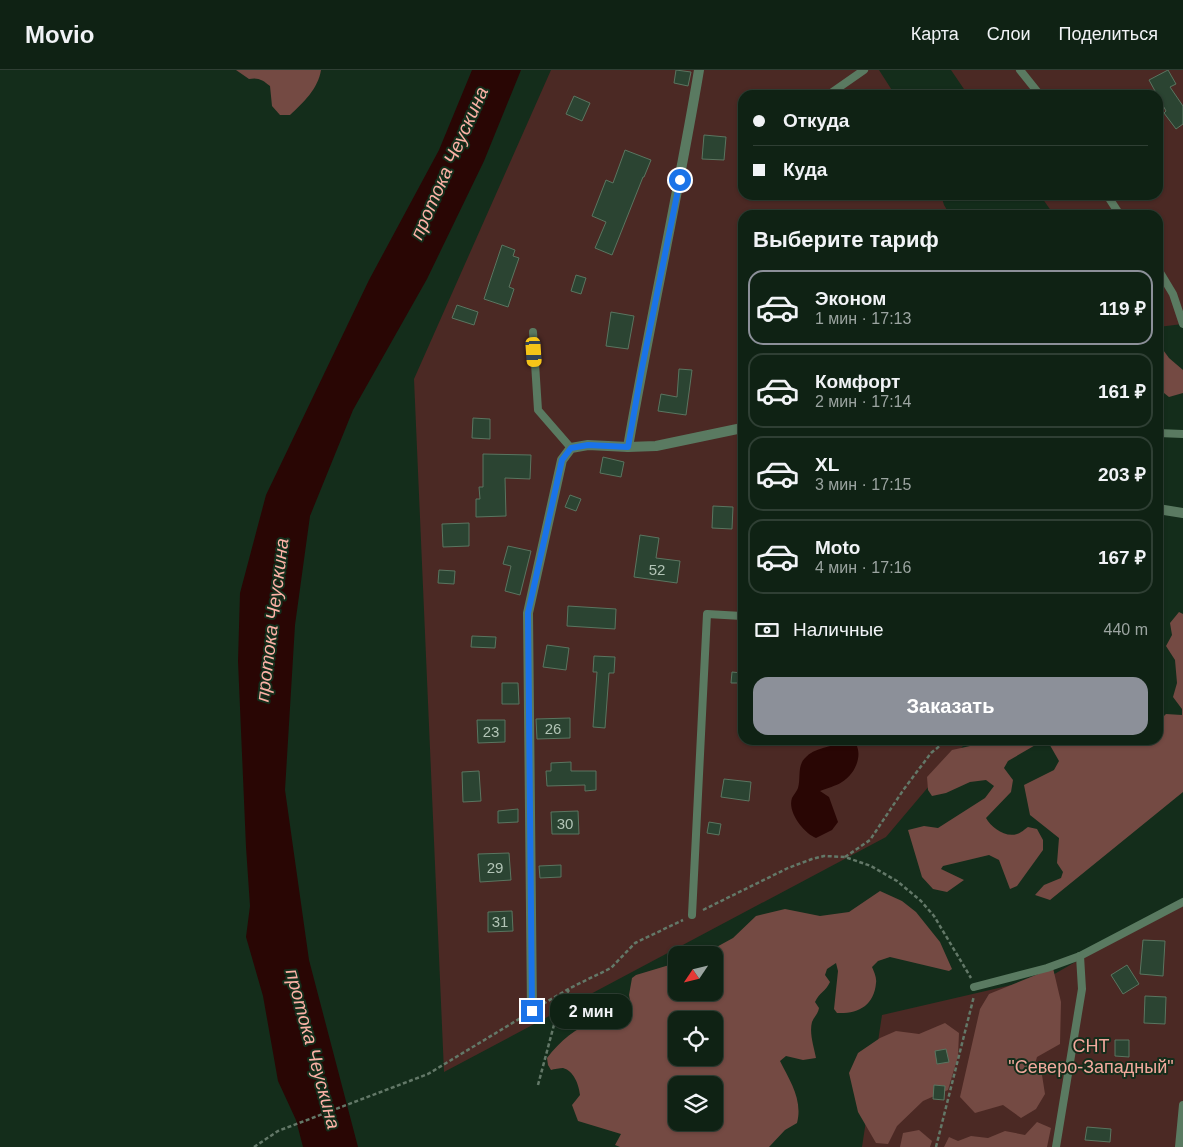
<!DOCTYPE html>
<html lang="ru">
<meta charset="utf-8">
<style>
body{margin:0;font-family:Arial,sans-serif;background:#1d2f22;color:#f1f3f6;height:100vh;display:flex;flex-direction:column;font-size:19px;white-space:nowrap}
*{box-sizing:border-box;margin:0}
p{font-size:16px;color:#9ba4a0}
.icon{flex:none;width:28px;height:28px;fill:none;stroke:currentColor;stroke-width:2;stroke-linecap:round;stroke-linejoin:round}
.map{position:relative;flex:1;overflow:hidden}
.sheet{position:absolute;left:738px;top:140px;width:425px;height:535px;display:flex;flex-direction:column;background:#0f2214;border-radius:15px;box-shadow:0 1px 4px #0004,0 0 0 1px #2f3f34}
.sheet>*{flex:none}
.top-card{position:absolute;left:738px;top:20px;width:425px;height:110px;border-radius:15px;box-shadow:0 1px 4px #0004,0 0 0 1px #2f3f34;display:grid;align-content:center;height:110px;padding:0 15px;background:#0f2214}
.needle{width:32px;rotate:235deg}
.tools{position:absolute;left:668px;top:876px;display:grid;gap:10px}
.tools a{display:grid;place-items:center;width:55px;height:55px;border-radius:10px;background:#0f2214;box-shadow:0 1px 4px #0004,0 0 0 1px #2f3f34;font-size:25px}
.end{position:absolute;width:22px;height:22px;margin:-11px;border:6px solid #1a73e8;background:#fff;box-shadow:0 0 0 2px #fff}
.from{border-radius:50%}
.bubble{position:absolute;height:35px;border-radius:15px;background:#0f2214;box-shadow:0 1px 4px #0004,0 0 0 1px #2f3f34;font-size:16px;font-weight:800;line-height:35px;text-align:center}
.car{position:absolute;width:15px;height:30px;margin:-15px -8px;border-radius:6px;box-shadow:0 0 4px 1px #0007;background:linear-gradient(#f5c518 24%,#345 0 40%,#f5c518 0 76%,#345 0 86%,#f5c518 0)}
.top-card b{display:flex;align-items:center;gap:18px;height:48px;font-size:19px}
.top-card b+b{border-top:1px solid #2f3f34}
.top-card i{width:12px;height:12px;background:#f1f3f6}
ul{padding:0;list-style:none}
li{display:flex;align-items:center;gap:15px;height:75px;margin:0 10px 8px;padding:0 5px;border:2px solid #2f3f34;border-radius:15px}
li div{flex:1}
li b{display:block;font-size:19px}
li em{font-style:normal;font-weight:800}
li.on{border-color:#8c9099}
li>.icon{width:45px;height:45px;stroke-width:1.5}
h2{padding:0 15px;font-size:22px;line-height:60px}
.pay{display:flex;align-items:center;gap:12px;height:55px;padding:0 15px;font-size:19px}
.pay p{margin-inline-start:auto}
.cta{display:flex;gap:10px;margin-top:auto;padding:10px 15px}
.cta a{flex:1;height:58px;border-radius:15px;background:#8c9099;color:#fff;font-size:20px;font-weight:800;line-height:58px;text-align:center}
header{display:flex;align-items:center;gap:30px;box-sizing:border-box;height:70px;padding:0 25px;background:#0f2214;border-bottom:1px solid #2f3f34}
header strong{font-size:24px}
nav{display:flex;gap:28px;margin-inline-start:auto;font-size:18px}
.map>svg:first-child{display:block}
.green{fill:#4b2924}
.forest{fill:#744a43;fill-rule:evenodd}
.water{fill:#290604}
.building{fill:#2b4432;stroke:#5a7560}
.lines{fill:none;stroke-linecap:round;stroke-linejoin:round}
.path{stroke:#637868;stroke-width:2.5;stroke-dasharray:4 2.5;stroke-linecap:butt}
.service{stroke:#5a7a61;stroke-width:8}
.minor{stroke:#5a7a61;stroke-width:10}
.route{stroke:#1a73e8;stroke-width:6}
.labels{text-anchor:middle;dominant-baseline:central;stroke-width:4;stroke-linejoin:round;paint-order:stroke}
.number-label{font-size:15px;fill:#b2c4b6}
.park-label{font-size:18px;fill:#f2a99d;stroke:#142d1b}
.water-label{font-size:19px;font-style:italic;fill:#fcb2a6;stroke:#142d1b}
</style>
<header>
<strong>Movio</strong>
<nav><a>Карта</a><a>Слои</a><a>Поделиться</a></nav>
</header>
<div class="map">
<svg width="1183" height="1077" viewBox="0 0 1183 1077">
<rect width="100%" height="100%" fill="#142d1b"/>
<g class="green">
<polygon points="551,0 879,0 895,25 742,25 742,125 941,125 944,135 950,145 742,145 742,670 968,670 886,767 444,1002 414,309"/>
<polygon points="951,0 1183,0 1183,254 1158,257 1158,145 1054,145 1040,125 1158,125 1158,25 968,25"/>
<polygon points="1183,830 1183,1077 862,1077 882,945 1051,906"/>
</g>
<g class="forest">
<path d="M 236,0 L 321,0 C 318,19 303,33 290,45 L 280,45 L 272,36 L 270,16 C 263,10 258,7 249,9 Z"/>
<polygon points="1158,273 1169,288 1183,300 1183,323 1169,327 1164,323 1161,325 1158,323"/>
<polygon points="1179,542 1183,544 1183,722 1050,830 1035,825 1044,815 1061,808 1063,802 1057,793 1059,768 1030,745 1024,715 1054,700 1059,691 1047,670 1158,670 1158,652 1166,644 1182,645 1182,639 1173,627 1177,613 1175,590 1166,576 1172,565 1170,553"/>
<path d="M 976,670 L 1044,670 L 1008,691 L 1004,698 L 1013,710 L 1011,722 L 986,748 C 991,757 1005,768 1017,764 C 1021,763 1025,759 1028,757 L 1037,759 L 1043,770 L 1043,780 L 1017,816 L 1010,819 L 999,790 L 989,785 L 943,796 L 941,799 L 964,810 L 947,822 L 933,819 L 922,807 L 908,760 L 924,756 L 938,758 L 985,728 L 994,716 L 986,710 L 970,712 L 946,723 L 932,726 L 928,720 L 927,707 L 952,680 L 970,676 Z"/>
<path d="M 880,821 L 902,831 L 916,842 L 940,872 L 952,899 L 949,901 L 890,887 L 878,891 L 872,897 C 874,902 877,908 876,913 C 874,936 858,944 837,943 L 834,939 L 838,901 L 836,893 L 827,899 L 825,905 L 830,912 C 826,921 819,923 815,932 L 819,938 C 818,944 814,947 812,952 C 809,963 814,977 816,988 L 803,990 L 786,986 L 780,991 C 790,1011 803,1030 797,1053 L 785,1060 L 769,1077 L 620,1077 L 615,1075 L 621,1064 L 578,1051 L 572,1035 L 580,1025 C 579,1015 574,1001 563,998 C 560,998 554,999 551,1000 L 548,995 L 547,988 C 560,971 576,957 596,952 L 600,957 C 613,954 622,946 631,936 L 629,925 L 632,908 L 636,905 L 676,893 L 676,922 L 714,922 L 714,885 L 702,885 L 733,868 L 756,846 L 785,839 L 820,846 L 849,842 ZM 676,950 L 714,950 L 714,988 L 676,988 ZM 676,1015 L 714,1015 L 714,1052 L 676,1052 Z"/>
<polygon points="1053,898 1061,932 1060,974 1037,987 1035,994 1042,1005 1045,1024 1036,1039 1021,1048 1003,1035 975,1043 960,1027 980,939 989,924"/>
<polygon points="945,953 959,963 958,986 948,1020 923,1031 897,1056 888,1074 876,1073 858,1042 849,1003 858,983 880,968 896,961 919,964"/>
<polygon points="1037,1052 1051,1058 1047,1077 944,1077 949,1067 958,1071 971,1066 988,1068 1005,1061 1025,1065"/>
<polygon points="919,1060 932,1071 930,1077 900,1077 903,1063"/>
</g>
<g class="water">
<polygon points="472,0 521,0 484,91 427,209 353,340 310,446 295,555 285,720 309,890 358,1077 303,1077 296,1050 278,1011 263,926 246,867 250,836 246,777 238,591 240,523 266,425 369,210 439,80"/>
<path d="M 844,673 L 856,674 C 863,687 854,705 842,712 C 836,716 827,718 820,721 L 829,727 L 838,752 L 832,760 L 816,768 C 804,763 787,742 792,728 C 794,724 797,721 798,718 C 801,708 797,696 805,688 C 814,678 831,676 844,673 Z"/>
</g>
<g class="building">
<polygon points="676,0 691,2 688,16 674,13"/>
<polygon points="1168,0 1176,14 1170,17 1183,36 1183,54 1176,59 1164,43 1166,41 1149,10"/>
<polygon points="574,26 590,33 582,51 566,44"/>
<polygon points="704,65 726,67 724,90 702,89"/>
<polygon points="625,80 651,90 644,107 643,107 612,185 595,178 606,152 592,146 606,110 613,113"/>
<polygon points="502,175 515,180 513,186 519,188 509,217 514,219 508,237 484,229"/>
<polygon points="576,205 586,208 581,224 571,221"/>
<polygon points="457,235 478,242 474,255 452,248"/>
<polygon points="611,242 634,246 628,279 606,276"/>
<polygon points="679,299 692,300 686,345 658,341 661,324 677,327"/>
<polygon points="473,348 490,349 490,369 472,368"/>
<polygon points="483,384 531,385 530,409 505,408 506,446 476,447 476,429 480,429 479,417 483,417"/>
<polygon points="603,387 624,392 621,407 600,403"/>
<polygon points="570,425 581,429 576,441 565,437"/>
<polygon points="713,436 733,437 732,459 712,458"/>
<polygon points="469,453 469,476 443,477 442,454"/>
<polygon points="640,465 659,468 656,488 680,491 677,513 634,507"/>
<polygon points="508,476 531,481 520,525 505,521 511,496 503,494"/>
<polygon points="439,500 455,501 454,514 438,513"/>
<polygon points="568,536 616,539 615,559 567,556"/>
<polygon points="472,566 496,567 495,578 471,577"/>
<polygon points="547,575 569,578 566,600 543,597"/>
<polygon points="594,586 615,587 614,603 609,603 605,658 593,657 597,602 593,602"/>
<polygon points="732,602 742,603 742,613 731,613"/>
<polygon points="502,613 518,613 519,634 502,634"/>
<polygon points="570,648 570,668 537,669 536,649"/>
<polygon points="477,650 505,650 505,672 478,673"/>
<polygon points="571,692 571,701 596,701 596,720 585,721 585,715 547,716 546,701 551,701 551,693"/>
<polygon points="479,701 481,731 463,732 462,702"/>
<polygon points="724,709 751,712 749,731 721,727"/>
<polygon points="518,739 518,752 498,753 498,741"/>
<polygon points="578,741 579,764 552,764 551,742"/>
<polygon points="709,752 721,754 719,765 707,763"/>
<polygon points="509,783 511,810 480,812 478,784"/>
<polygon points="561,795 561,807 540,808 539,796"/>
<polygon points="512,841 513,861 488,862 488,842"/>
<polygon points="1143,870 1165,871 1163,906 1140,904"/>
<polygon points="1127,895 1139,914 1123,924 1111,905"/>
<polygon points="1145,926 1166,927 1165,954 1144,953"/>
<polygon points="1115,970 1129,970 1129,987 1115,986"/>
<polygon points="946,979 949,992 937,994 935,981"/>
<polygon points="934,1015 945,1016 944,1030 933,1029"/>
<polygon points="1087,1057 1111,1059 1110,1072 1085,1070"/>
</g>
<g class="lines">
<g class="path">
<polyline points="845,787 870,770 904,719 931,683 947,670"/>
<polyline points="703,840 788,798 812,789 824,786 845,787 871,796 897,811 921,831 934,846 971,908"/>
<polyline points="543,934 570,918 611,898 635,873 683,850"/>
<polyline points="538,1015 559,936 569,920"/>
<polyline points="254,1077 278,1061 428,1004 524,946"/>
<polyline points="936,1077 974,926"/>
</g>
<g class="service">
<polyline points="1020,0 1040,25"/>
<polyline points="831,23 864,0"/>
<polyline points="1107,125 1120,145"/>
<polyline points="1158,199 1173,224 1183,254"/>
<polyline points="533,262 538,340 571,378"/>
<polyline points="1158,363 1183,364"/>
<polyline points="692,845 707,544 742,546"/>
<polyline points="974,917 1047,898 1080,886 1183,832"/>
<polyline points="1056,1077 1082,919 1080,886"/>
<polyline points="1179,1077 1183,1035"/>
</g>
<g class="minor">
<path d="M 628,377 C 650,251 678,126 699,0"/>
<polyline points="1158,439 1183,443"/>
<polyline points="532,941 528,543 562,390 571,378 588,375 628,377 656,376 742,358"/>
</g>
</g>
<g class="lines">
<polyline class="route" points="532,941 528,543 562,390 571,378 588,375 628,377 642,298 680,110"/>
</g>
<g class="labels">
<g class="number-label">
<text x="657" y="499">52</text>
<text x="553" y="658">26</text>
<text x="491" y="661">23</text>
<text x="565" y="753">30</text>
<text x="495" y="797">29</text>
<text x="500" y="851">31</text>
</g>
<g class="park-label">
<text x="1091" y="976">СНТ<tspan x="1091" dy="21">"Северо-Западный"</tspan></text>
</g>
<g class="water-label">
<text transform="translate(449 93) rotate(-66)">протока Чеускина</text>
<text transform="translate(272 550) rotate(-83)">протока Чеускина</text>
<text transform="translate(313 979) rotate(75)">протока Чеускина</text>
</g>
</g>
</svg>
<div class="tools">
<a><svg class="needle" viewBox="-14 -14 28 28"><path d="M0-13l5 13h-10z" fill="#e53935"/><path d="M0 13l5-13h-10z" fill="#9ba4a0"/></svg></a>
<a><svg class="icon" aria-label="locate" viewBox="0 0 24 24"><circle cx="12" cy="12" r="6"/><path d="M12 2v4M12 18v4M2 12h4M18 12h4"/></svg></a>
<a><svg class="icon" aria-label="layers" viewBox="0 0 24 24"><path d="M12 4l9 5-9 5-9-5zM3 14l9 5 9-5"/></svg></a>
</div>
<i class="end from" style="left:680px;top:110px"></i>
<i class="end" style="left:532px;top:941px"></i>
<div class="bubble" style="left:550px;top:924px;width:82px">2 мин</div>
<i class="car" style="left:534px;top:282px;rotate:176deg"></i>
<div class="top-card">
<b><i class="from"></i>Откуда</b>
<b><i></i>Куда</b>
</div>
<section class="sheet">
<h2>Выберите тариф</h2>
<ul>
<li class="on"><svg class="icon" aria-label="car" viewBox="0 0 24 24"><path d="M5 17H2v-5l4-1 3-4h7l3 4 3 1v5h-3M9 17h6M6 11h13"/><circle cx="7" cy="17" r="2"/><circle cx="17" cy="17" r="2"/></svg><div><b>Эконом</b><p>1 мин · 17:13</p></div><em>119 ₽</em></li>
<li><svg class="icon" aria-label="car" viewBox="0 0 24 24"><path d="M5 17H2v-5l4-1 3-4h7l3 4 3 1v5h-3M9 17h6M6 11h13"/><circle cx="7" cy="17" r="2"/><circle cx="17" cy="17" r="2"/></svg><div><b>Комфорт</b><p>2 мин · 17:14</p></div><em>161 ₽</em></li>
<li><svg class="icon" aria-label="car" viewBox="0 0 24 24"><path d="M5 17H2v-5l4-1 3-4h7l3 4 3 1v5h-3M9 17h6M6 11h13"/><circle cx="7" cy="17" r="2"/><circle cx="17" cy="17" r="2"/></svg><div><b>XL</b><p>3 мин · 17:15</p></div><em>203 ₽</em></li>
<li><svg class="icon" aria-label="car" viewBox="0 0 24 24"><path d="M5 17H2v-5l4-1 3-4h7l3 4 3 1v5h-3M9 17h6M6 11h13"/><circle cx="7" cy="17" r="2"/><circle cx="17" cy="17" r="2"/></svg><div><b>Moto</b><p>4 мин · 17:16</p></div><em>167 ₽</em></li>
</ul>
<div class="pay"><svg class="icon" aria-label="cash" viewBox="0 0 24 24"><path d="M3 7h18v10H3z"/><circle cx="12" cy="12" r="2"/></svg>Наличные<p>440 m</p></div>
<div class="cta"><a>Заказать</a></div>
</section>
</div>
